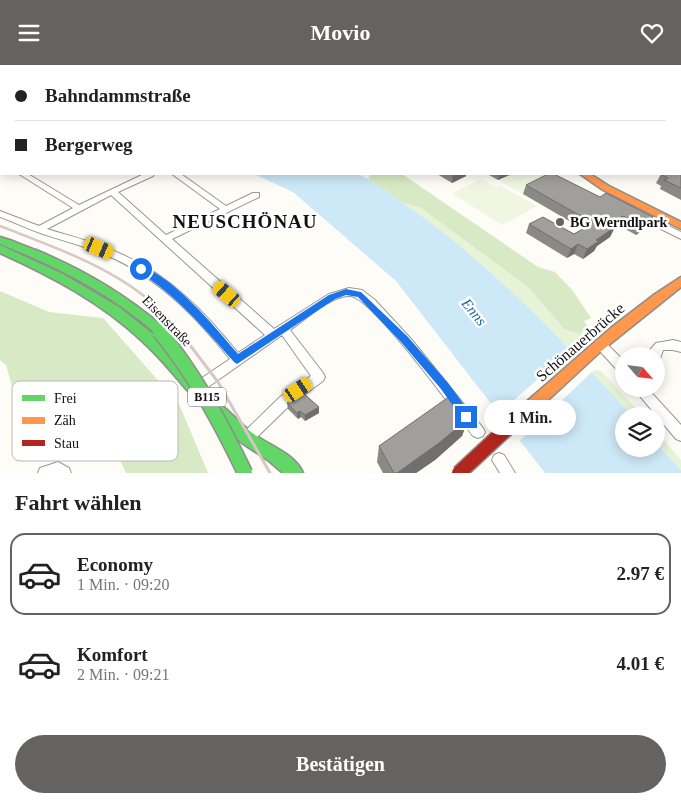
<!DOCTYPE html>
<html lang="de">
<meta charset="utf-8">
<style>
body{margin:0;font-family:"Times New Roman",serif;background:#f2f2f2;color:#222;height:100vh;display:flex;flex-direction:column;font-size:19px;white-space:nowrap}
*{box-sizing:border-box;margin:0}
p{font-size:16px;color:#767676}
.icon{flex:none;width:28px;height:28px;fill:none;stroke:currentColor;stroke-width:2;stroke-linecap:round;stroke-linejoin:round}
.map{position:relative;height:408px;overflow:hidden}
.details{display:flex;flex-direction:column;background:#fff;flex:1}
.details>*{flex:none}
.top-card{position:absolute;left:0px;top:0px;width:681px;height:110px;box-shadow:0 2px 12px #0003;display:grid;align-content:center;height:110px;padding:0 15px;background:#fff}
.needle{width:32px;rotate:118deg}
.buttons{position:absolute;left:615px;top:282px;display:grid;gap:10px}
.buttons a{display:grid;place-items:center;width:50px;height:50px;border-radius:50%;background:#fff;box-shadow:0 2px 12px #0003;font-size:25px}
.end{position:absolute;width:22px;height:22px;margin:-11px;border:6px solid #1a73e8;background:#fff;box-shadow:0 0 0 2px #fff}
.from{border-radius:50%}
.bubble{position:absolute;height:35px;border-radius:18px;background:#fff;box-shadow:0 2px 12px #0003;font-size:16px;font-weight:600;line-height:35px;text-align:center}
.car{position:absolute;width:15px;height:30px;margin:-15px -8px;border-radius:6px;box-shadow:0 0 4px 1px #0007;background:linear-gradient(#f5c518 24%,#345 0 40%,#f5c518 0 76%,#345 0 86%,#f5c518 0)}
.top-card b{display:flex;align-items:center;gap:18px;height:48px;font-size:19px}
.top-card b+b{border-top:1px solid #e0e0e0}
.top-card i{width:12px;height:12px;background:#222}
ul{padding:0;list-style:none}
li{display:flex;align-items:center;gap:15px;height:82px;margin:0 10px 8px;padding:0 5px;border:2px solid transparent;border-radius:15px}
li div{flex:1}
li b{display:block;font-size:19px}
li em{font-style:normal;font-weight:600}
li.active{border-color:#646362}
li>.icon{width:45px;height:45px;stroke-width:1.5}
h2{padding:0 15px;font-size:22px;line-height:60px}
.primary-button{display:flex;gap:10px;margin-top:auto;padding:10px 15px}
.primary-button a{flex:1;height:58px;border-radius:30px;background:#646362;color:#fff;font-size:20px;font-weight:600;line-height:58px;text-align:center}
header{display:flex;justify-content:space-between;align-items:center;height:65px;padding:0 15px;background:#646362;color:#fff;font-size:22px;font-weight:600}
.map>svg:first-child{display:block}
.green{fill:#e7f3d7}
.forest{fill:#d8eac5}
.pitch{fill:#f0f6e1}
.water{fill:#cde8f7}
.pier{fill:#fdfcf7}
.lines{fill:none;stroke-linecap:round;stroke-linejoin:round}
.street-casing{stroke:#979795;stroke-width:2}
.fast-casing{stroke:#8e8d8b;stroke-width:3}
.slow-casing{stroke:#8e8d8b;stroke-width:3}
.street{fill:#fffffe;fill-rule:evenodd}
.fast{fill:#63d668;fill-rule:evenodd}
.slow{fill:#ff974d;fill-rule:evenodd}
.rail-far1{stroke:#d9c6c7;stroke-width:2.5}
.rail{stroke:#d9c6c7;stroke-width:3}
.fast-bridge-far1-casing{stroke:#8e8d8b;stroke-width:14;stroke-linecap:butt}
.fast-bridge-casing{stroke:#8e8d8b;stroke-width:17;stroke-linecap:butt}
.jam-bridge-casing{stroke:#8e8d8b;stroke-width:17;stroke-linecap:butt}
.fast-bridge-far1{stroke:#63d668;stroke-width:11}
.fast-bridge{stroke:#63d668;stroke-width:14}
.jam-bridge{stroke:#b3261e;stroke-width:14}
.wall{fill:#8a8986}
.shaded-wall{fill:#716f6d}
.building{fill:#a19f9c;stroke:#716f6d}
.route{fill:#1a73e8}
.poi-dot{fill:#646362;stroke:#fff;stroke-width:2}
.labels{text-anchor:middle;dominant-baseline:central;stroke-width:5;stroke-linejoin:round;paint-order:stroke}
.shield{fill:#fff;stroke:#585858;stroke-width:1}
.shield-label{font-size:12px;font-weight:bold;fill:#111}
.poi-label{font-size:14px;font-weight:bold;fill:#111;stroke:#fff;text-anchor:start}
.street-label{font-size:14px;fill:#111;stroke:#fff}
.water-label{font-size:15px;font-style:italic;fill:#1768a6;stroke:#fff}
.near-street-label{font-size:16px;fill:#111;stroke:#fff}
.district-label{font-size:19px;font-weight:bold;letter-spacing:1px;fill:#111;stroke:#fff}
.key{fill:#fff;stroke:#b8b8b8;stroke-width:1}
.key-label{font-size:14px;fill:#111}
</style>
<header><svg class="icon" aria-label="menu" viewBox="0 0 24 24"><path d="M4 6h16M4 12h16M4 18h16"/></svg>Movio<svg class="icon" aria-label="heart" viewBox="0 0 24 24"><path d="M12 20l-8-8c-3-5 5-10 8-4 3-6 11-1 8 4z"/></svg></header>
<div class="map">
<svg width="681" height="408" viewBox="0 0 681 408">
<rect width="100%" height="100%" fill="#fdfcf7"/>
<g class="green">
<path d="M 401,137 L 421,143 L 529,223 L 564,264 L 579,269 L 588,262 L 579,273 L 579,277 L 570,284 C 517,232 462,180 401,137 Z"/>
<polygon points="596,305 601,306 643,351 632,351 591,307"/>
<polygon points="656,366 681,395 681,405 656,378"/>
</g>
<g class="forest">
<polygon points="371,109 402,109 538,202 555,207 573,226 591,253 584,256 588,262 579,269 564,264 529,223 421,143 401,137 368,114"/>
<polygon points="0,226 49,247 103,253 179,339 208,408 126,408 90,331 18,343 6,300 0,295"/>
</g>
<g class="pitch">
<polygon points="513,109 542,109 551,113 522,129 499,116"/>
<polygon points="481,114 496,123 501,121 537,141 502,160 452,128"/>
</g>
<path class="water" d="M 254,109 L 358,109 L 368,114 C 390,130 414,145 436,162 C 508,218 571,284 632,351 L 624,351 L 624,384 L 656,384 L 656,378 L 681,405 L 681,408 L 545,408 L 396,216 L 293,127 Z"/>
<polygon class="pier" points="573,283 593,306 518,377 497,350"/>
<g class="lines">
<defs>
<g id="street">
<polygon points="342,0 352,0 353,1 343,1"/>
<polygon points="463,0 472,0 473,1 464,1"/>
<polygon points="654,0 661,0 662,1 655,1"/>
<polygon points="0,6 1,7 1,11 0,10"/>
<polygon points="680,9 681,10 681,14 680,14"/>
<rect x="0" y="27" width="1" height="5"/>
<rect x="0" y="91" width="1" height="5"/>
<path d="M 19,109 L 28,109 L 79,140 L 144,109 L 154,109 L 153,111 L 118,127 L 166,170 L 220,144 L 172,109 L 181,109 L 226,141 L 253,128 L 259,128 L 259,132 L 172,174 L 274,264 L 329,229 L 349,223 L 362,225 L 375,235 L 412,275 L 483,363 L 485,367 L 483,371 L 478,373 L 473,371 C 457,349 371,231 350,231 C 331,230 306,254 290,265 L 323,308 L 325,312 L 323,316 L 290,340 L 252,377 L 247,379 L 242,377 L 240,373 L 242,369 L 280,332 L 311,311 L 282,270 L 201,327 L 197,328 L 193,327 L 191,323 L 193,319 L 230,294 C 198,254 162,216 115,194 C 92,183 67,177 43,169 C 28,164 14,157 0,152 L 0,146 L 39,161 L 73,143 ZM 111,130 L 265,270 L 238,288 C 206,248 170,211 123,190 C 99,178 73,172 47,164 Z"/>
<polygon points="640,147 681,167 681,174 637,152 636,150 637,148"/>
<polygon points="600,274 604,276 624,296 624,309 620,308 596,282 594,279 596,276"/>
<polygon points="673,275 681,277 681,287 673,285 663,285 660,294 656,296 656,291 650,291 650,285 656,278"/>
<polygon points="634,324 648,324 681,360 681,376 676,374"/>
<polygon points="499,388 504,390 515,408 500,408 492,395 494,390"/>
<polygon points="58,397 69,403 71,408 38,408 40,403"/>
</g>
<g id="fast">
<polygon points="358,0 366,0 367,1 359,1"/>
<polygon points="608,0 616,0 617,1 609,1"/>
<path d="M 0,172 C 12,175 24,181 36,185 C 82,204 123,228 161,260 L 163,263 L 161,266 L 157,268 L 153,266 C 107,227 56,201 0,179 Z"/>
<path d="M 0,180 L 63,209 L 119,242 L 153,269 L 197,317 L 199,321 L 197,325 L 192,327 L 187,325 C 173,309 159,291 143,277 C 102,238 51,211 0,188 Z"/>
<path d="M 220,341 L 225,343 C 234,351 242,360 251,367 C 267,380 295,388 303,408 L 283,408 L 269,396 L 242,378 L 215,353 L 213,348 L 215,343 Z"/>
</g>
<g id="slow">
<rect x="680" y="33" width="1" height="4"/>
<polygon points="580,109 590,109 609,121 681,157 681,164 603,125"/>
<polygon points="681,212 681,222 600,287 519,362 514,364 509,362 507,357 509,352 612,262 655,229"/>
</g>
</defs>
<use href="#street" class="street-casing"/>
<use href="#fast" class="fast-casing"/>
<use href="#slow" class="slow-casing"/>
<use href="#street" class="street"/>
<use href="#fast" class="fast"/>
<use href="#slow" class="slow"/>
<path class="rail-far1" d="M 0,161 C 66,187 137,210 181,268"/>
<polyline class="rail" points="180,267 218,317 270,408"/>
<defs>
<polyline id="fast-bridge-far1" points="157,263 161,268"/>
<path id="fast-bridge" d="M 160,267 C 195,310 221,358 245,408"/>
<polyline id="jam-bridge" points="459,408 514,357"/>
</defs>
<use href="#fast-bridge-far1" class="fast-bridge-far1-casing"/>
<use href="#fast-bridge" class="fast-bridge-casing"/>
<use href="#jam-bridge" class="jam-bridge-casing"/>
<use href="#fast-bridge-far1" class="fast-bridge-far1"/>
<use href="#fast-bridge" class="fast-bridge"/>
<use href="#jam-bridge" class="jam-bridge"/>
</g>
<g class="wall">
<polygon points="681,108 681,135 660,124 661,121 656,118 661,109"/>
<polygon points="437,109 466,109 466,111 452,118"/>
<polygon points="487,109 512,109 498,115"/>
<polygon points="526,120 600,132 653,152 648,161 636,170 618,160 615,162 610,172 597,181 594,186 583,194 574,189 567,193 526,168 529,159 574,169 583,164 523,129"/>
<polygon points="287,338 319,342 319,348 305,356 301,352 298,354 288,344"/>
<polygon points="468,354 462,371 435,395 416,408 383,408 377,397 379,381"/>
</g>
<g class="shaded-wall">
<rect x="680" y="92" width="1" height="10"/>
<polygon points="453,109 466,109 466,111 452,118"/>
<polygon points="500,109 512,109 498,115"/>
<polygon points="623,151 618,160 605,169 609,159"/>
<polygon points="653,152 648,161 636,170 641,160"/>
<polygon points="615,162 610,172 597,181 594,186 583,194 587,184 596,175"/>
<polygon points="578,179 574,189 567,193 571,184"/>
<polygon points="319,342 319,348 305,356 305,350"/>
<polygon points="300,346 301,352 298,354 297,348"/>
<polygon points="468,354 462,371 435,395 416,408 397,408"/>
</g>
<g class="building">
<rect x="680" y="82" width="1" height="10"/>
<polygon points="680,107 681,108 681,123 664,115 668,113 661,109 680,109"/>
<polygon points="548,109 554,109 600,132 606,128 653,152 641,160 623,151 609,159 615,162 596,175 599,176 587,184 578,179 571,184 529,159 543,152 574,169 593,158 526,120"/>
<polygon points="302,327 319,342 305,350 300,346 297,348 287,338"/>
<polygon points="450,331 468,354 439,378 397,408 394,408 379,381"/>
</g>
<path class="route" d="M 141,201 C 176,214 214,261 238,289 L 329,230 L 346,224 L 361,227 L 408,272 L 448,318 L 470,348 L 472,352 L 470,355 L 463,355 L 441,324 L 401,277 L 358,232 L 346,230 L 335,234 L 237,299 L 234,297 C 203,262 178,232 138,206 L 138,202 Z"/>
<circle class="poi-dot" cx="560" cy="157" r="5"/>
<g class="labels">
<rect class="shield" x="188" y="322.5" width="38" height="19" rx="4"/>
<g class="shield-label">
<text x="207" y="332">B115</text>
</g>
<g class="poi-label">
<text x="570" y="157">BG Werndlpark</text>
</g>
<g class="street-label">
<text transform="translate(167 256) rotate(46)">Eisenstraße</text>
</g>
<g class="water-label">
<text transform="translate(474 247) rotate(51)">Enns</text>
</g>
<g class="near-street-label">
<text transform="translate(580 277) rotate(-41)">Schönauerbrücke</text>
</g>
<g class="district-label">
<text x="245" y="156">NEUSCHÖNAU</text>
</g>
</g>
<rect x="12" y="316" width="166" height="80" rx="8" class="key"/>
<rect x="22" y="330" width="23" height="6" fill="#63d668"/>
<rect x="22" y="352" width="23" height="7" fill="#ff974d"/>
<rect x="22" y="375" width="23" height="6" fill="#b3261e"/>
<g class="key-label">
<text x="54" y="338">Frei</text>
<text x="54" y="360">Zäh</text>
<text x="54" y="383">Stau</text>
</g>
</svg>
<div class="buttons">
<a><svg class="needle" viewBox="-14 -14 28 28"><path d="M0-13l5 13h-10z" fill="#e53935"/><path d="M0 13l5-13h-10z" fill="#767676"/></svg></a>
<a><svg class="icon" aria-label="layers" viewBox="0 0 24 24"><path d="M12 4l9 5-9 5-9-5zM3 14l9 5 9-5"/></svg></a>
</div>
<i class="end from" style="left:141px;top:204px"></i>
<i class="end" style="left:466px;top:352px"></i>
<div class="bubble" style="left:484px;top:335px;width:92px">1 Min.</div>
<i class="car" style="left:99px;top:183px;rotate:113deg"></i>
<i class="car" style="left:227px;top:229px;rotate:311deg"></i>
<i class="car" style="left:298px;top:325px;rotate:56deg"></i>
<div class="top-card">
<b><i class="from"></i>Bahndammstraße</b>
<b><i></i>Bergerweg</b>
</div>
</div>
<section class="details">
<h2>Fahrt wählen</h2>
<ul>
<li class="active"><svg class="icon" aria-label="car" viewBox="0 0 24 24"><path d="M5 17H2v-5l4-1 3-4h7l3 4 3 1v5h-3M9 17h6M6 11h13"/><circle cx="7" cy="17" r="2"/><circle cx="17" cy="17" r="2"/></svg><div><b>Economy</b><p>1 Min. · 09:20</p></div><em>2.97 €</em></li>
<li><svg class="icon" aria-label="car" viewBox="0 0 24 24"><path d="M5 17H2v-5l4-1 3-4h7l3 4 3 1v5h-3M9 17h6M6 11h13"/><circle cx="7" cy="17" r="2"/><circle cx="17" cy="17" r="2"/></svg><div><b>Komfort</b><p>2 Min. · 09:21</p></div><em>4.01 €</em></li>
</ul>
<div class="primary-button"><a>Bestätigen</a></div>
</section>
